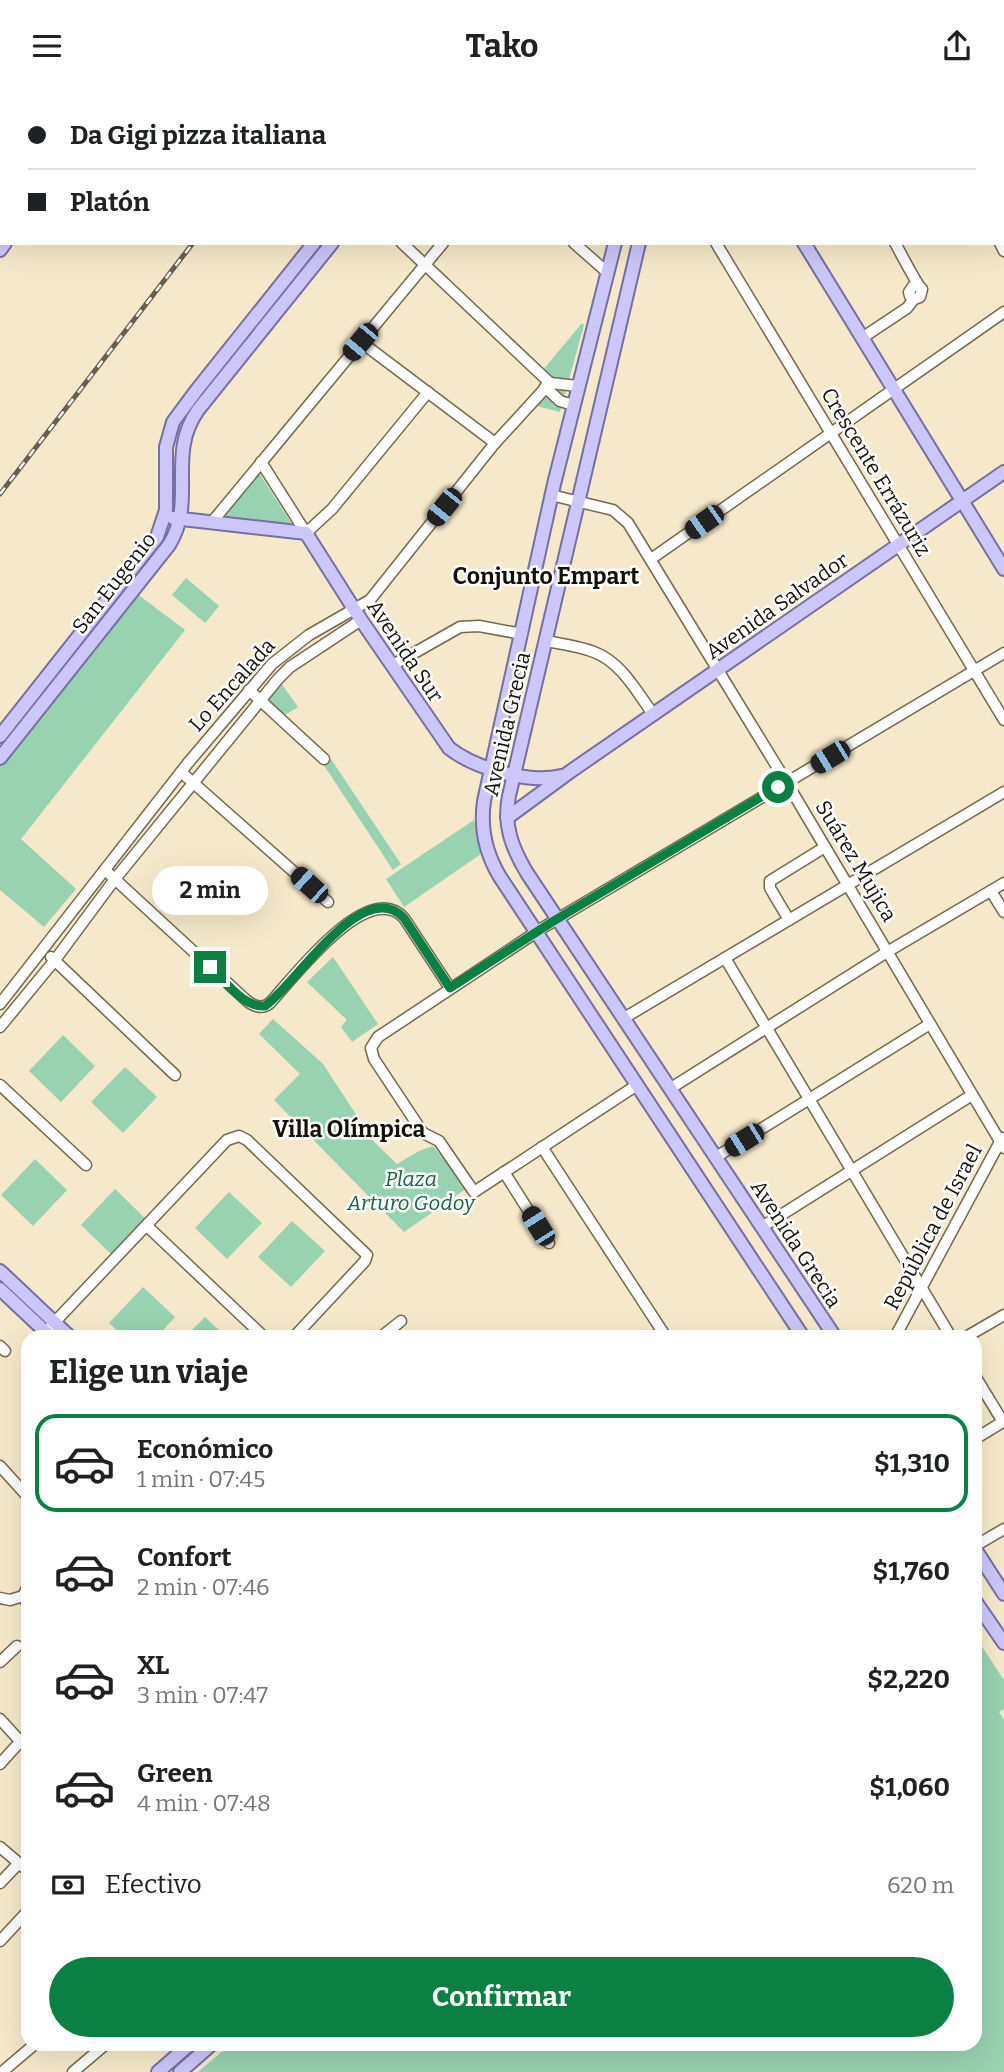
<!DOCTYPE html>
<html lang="es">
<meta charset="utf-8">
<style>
body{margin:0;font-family:Bitter,serif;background:#f2f2f2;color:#202124;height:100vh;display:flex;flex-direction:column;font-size:26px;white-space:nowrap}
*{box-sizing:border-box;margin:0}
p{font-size:23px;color:#757577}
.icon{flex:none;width:38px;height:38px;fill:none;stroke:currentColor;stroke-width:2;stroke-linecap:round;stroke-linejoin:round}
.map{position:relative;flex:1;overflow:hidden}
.details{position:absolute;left:21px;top:1239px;width:961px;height:721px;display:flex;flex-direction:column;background:#fff;border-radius:21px;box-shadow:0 7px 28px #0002}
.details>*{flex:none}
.top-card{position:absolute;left:0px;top:0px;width:1004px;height:154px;box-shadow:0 7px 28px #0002;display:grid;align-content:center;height:154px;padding:0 28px;background:#fff}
.end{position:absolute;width:32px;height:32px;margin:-16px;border:9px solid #0b8043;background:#fff;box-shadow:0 0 0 4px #fff}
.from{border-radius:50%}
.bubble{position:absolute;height:49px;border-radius:24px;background:#fff;box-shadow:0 7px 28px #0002;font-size:23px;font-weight:700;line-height:49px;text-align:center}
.car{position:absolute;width:21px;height:42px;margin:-21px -10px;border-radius:9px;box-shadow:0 0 5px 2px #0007;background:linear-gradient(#222 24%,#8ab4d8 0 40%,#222 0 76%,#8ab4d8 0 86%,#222 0)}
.top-card b{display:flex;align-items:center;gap:24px;height:66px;font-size:26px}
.top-card b+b{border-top:2px solid #e0e0e0}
.top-card i{width:18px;height:18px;background:#202124}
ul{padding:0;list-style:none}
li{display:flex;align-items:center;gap:21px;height:98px;margin:0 14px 10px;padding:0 14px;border:4px solid transparent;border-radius:21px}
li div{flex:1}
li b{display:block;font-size:26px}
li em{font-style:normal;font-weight:700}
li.current{border-color:#0b8043}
li>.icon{width:63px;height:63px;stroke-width:1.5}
h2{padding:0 28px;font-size:32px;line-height:84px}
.pay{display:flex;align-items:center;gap:18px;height:77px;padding:0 28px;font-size:26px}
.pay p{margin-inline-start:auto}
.action{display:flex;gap:14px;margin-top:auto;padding:14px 28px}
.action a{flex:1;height:80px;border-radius:42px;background:#0b8043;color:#fff;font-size:28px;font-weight:700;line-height:80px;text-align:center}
header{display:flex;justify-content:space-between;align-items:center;height:91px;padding:0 28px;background:#fff;font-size:32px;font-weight:700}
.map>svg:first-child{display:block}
.green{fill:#98d2b1}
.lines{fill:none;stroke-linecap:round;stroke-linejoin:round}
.minor-casing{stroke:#74684e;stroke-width:13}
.major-casing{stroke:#766fa1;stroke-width:16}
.minor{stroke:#fff;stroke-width:10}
.major{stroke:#ccc7f8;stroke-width:12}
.rail-casing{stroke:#665f4e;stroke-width:5}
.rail{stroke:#fff;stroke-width:2.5;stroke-dasharray:8;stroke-linecap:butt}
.route{stroke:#0b8043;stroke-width:9}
.labels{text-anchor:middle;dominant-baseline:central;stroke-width:5;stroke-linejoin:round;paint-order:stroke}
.street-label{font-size:21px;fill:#141006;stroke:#fff}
.park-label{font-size:21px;font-style:italic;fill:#1c6141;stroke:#fff}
.neighbourhood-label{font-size:23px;font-weight:bold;fill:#141006;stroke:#fff}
</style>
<header><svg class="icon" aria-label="menu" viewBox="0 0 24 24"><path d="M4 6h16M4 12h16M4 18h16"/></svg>Tako<svg class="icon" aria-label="share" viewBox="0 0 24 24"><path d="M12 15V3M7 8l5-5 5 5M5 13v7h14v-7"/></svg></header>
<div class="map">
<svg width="1004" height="1981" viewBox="0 0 1004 1981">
<rect width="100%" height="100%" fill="#f6e9cb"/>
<g class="green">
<polygon points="582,232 584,234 560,321 533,314 554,290 543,279"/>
<polygon points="259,382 292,433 221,427"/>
<polygon points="186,487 219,515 205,532 172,504"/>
<polygon points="136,502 185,539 21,748 76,798 44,836 0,799 0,674"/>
<polygon points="281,592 298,616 283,625 267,609"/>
<polygon points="331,668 401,773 393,779 323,673"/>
<polygon points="474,729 481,763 404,816 386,788"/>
<polygon points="333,866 378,933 352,951 341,936 347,929 307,891"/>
<polygon points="273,928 323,973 374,1051 397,1073 419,1060 433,1055 467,1097 404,1141 274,1009 300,983 259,943"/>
<polygon points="63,944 95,975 61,1011 29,980"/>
<polygon points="125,976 157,1006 123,1042 91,1011"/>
<polygon points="35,1068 67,1099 33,1135 1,1104"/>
<polygon points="115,1098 147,1129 113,1165 81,1134"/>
<polygon points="229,1101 262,1132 227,1168 195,1137"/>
<polygon points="292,1130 325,1160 291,1196 258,1166"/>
<polygon points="143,1196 175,1226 157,1246 124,1246 109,1232"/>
<polygon points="205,1226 226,1246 185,1246"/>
<polygon points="975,1545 1004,1589 1004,1618 999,1621 1004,1629 1004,1981 198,1981 231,1953 975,1953"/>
</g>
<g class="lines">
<defs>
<g id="minor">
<polyline points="803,0 804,2"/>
<polyline points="909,0 910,2"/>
<polyline points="793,2 795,0"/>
<polyline points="1003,4 1004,6"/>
<polyline points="402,152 550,292"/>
<polyline points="574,152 608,182"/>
<polyline points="716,152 1004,629"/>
<path d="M 895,152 C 901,162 916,193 922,198 L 920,206 L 914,208 L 910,205 L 909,201 L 913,195 L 917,194"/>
<polyline points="1000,152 1004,160"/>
<polyline points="862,247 907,217 914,208"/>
<polyline points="361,251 495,352"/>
<polyline points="545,296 560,310 573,314"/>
<polyline points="261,371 306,442 332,418 428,301"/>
<polyline points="551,404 613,419 628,432 790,697 1004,1057"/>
<polyline points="212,431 443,152"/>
<polyline points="651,468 1004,221"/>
<path d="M 546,550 C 562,553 579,555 594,561 C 621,571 637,601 653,623"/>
<polyline points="393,574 460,536 479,535 522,543"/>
<polyline points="249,599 324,668"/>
<polyline points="181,681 328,811"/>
<path d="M 105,779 L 246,909 C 253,915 262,919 270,912 C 293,887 368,787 404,827 L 450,897"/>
<polyline points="991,800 1004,821"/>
<polyline points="789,829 770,797 770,790 825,756"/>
<polyline points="51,866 175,984"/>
<polyline points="725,867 951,1246"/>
<polyline points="0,913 188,672 272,573 309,544 370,509 495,352 550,292 578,295"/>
<polyline points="624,927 1004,701"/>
<polyline points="0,936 55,869 115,788 278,588 290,576 361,529"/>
<polyline points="0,994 86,1074"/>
<polyline points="637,994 474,1101 439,1050 423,1042 374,968 371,957 378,946 544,836 1004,562"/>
<polyline points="671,997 887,861 1004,792"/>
<polyline points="542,1056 666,1246"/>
<polyline points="716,1066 930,933"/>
<polyline points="504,1081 549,1152"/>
<polyline points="147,1135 264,1246"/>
<polyline points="762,1136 972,1004"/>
<polyline points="51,1235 227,1049 239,1045 247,1049 367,1164 365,1170 294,1246"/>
<polyline points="381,1246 401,1230"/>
<polyline points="895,1246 1002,1047"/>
<polyline points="966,1246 1004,1224"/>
<polyline points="0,1255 5,1260"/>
<polyline points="975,1285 1003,1331"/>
<polyline points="975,1348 1004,1330"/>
<polyline points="0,1375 28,1406"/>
<polyline points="975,1455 1004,1438"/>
<polyline points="23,1505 28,1495"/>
<polyline points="23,1505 28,1514"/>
<polyline points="0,1507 10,1509 23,1505"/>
<polyline points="0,1571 17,1555"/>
<polyline points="0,1628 20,1650"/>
<polyline points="0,1673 28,1642"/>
<polyline points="0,1756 28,1780"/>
<polyline points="0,1792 19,1772"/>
<polyline points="0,1850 28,1820"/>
<polyline points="2,1981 35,1953"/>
<polyline points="73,1981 106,1953"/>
</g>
<g id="major">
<polyline points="575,0 577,2"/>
<polyline points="96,2 98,0"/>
<polyline points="125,2 127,0"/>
<polyline points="434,2 436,0"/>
<polyline points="453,2 454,0"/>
<polyline points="652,2 652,0"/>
<polyline points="675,2 675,0"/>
<polyline points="0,124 2,122"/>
<path d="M 615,152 L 554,393 L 484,710 C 480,738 486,763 500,786 L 803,1246"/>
<path d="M 639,152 L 509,705 C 503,734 512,757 527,782 L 835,1246"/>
<polyline points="804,152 1004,478"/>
<polyline points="0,159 5,152"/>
<path d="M 173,427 L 306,442 L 361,529 L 449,657 C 474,677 528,693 561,685"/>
<polyline points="0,645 157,446 166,419 166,356 173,331 196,300 314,152"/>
<path d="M 0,667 L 169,454 C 197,409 166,364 198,319 L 332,152"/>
<polyline points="507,727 571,680 1004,381"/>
<polyline points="0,1180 70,1246"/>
<polyline points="0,1198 51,1246"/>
<polyline points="975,1458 1004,1503"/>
<polyline points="975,1510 1004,1552"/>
<polyline points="158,1981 190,1953"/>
<polyline points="180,1981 212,1953"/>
</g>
</defs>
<use href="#minor" class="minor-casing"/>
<use href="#major" class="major-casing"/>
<use href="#minor" class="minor"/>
<use href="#major" class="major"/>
<defs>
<g id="rail">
<polyline points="312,2 313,0"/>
<polyline points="0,403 193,152"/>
</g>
</defs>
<use href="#rail" class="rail-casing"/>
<use href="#rail" class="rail"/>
</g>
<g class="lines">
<path class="route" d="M 210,876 C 225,890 244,917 265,915 C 295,895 363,783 404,827 L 450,897 L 552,831 L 778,696"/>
</g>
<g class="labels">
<g class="street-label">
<text transform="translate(876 381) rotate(59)">Crescente Errázuriz</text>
<text transform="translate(114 492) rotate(-52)">San Eugenio</text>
<text transform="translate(777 515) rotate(-35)">Avenida Salvador</text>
<text transform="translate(405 560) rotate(56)">Avenida Sur</text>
<text transform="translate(232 594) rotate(-48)">Lo Encalada</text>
<text transform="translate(507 633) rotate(-77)">Avenida Grecia</text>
<text transform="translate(856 770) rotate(59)">Suárez Mujica</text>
<text transform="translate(933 1136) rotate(-62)">República de Israel</text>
<text transform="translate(796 1153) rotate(57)">Avenida Grecia</text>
</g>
<g class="park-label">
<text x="411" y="1088">Plaza<tspan x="411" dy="24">Arturo Godoy</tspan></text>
</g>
<g class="neighbourhood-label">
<text x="546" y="485">Conjunto Empart</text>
<text x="349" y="1038">Villa Olímpica</text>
</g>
</g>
</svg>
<i class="end from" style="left:778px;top:696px"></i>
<i class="end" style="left:210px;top:876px"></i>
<div class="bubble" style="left:152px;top:775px;width:116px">2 min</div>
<i class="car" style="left:360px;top:251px;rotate:220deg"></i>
<i class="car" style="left:444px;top:416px;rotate:219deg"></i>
<i class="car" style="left:704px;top:431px;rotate:235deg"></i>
<i class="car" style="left:830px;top:666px;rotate:239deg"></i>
<i class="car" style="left:309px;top:794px;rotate:312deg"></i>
<i class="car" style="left:744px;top:1049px;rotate:238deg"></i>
<i class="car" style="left:538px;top:1135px;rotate:328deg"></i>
<div class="top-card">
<b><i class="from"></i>Da Gigi pizza italiana</b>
<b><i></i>Platón</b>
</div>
<section class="details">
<h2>Elige un viaje</h2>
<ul>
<li class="current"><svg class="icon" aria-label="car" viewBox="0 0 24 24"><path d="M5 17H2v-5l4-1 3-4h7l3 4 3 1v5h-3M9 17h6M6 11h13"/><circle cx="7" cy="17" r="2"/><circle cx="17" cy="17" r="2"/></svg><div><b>Económico</b><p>1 min · 07:45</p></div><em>$1,310</em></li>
<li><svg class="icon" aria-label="car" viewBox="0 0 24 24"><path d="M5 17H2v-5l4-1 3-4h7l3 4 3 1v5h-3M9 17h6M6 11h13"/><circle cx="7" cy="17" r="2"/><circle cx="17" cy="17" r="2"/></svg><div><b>Confort</b><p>2 min · 07:46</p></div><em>$1,760</em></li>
<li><svg class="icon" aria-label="car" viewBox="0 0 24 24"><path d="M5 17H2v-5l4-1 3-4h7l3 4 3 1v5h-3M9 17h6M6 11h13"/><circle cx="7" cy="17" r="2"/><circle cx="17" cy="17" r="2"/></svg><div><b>XL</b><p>3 min · 07:47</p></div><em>$2,220</em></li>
<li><svg class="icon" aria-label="car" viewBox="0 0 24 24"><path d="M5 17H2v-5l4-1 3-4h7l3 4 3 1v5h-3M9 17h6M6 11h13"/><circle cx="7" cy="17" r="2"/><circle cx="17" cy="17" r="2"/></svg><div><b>Green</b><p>4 min · 07:48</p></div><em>$1,060</em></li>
</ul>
<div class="pay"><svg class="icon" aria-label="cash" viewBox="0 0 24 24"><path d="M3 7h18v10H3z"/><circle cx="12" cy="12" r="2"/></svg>Efectivo<p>620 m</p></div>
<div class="action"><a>Confirmar</a></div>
</section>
</div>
